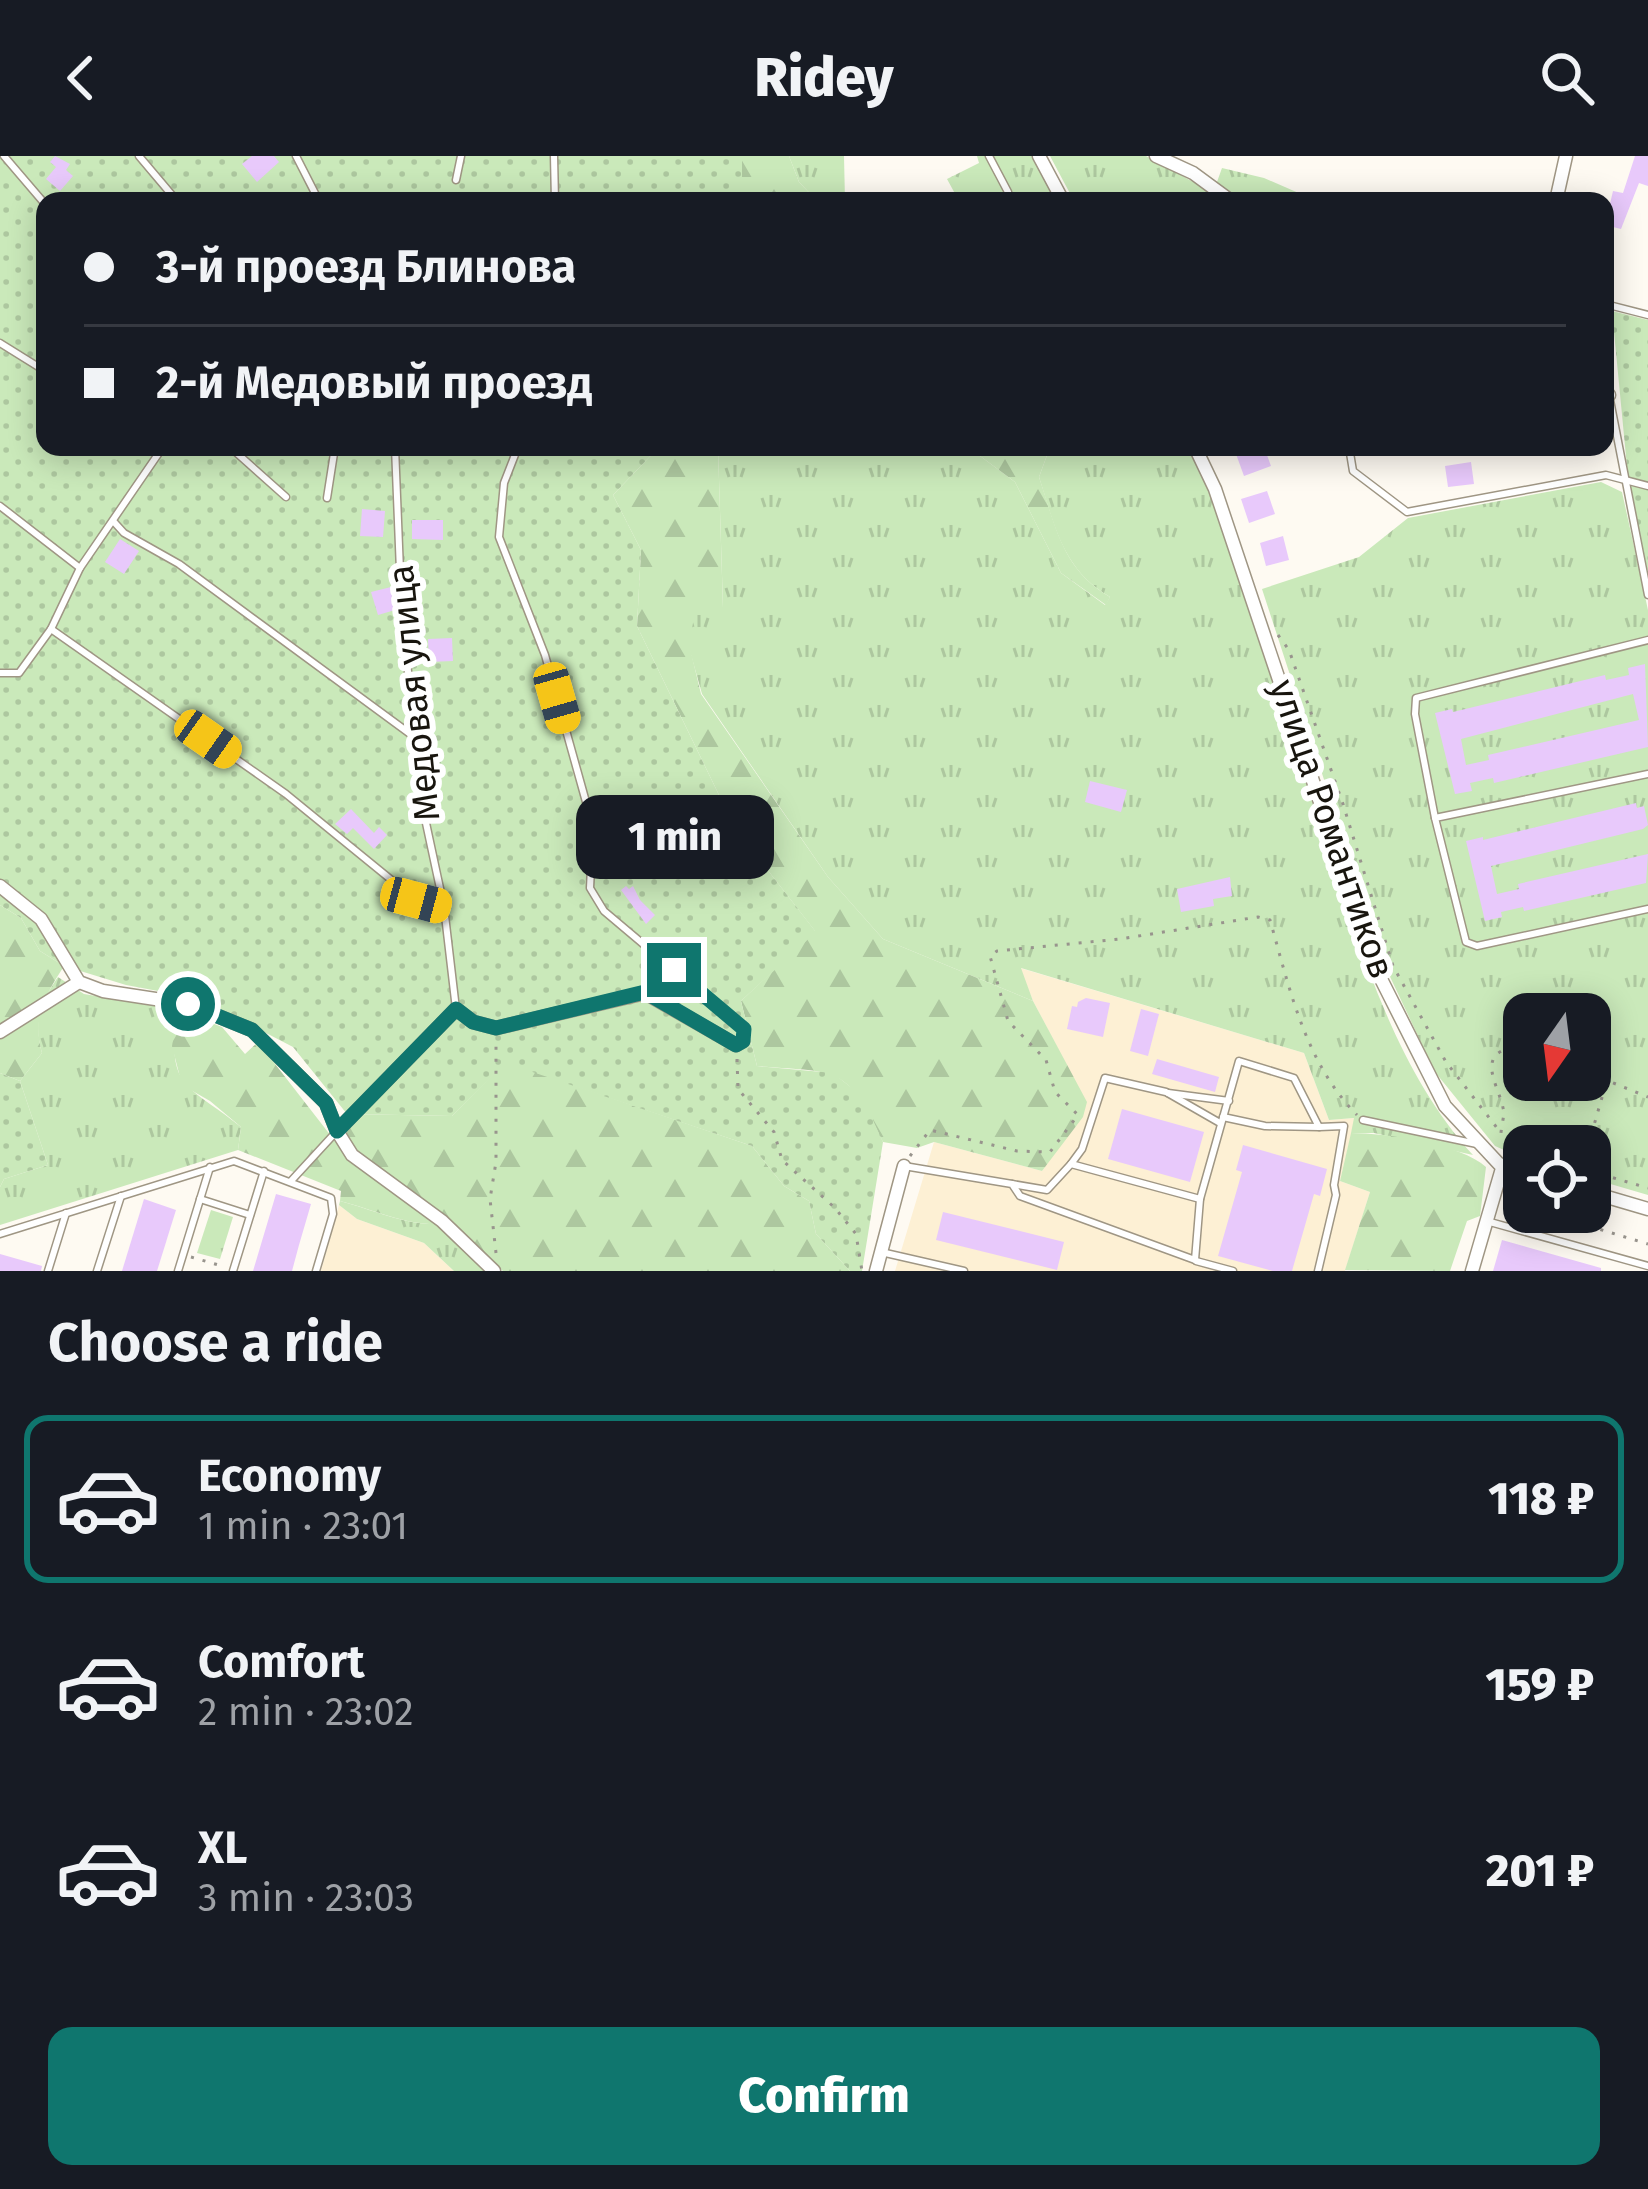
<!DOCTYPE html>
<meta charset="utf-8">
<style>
body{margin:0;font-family:"Fira Sans",sans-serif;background:#20242c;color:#f1f3f6;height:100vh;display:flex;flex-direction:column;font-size:45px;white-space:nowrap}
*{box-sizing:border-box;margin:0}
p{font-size:39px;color:#9ea1a6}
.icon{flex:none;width:66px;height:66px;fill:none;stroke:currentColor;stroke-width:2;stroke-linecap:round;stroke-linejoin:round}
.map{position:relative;height:1115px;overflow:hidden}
.drawer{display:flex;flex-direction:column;background:#171b24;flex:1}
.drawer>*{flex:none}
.guide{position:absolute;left:36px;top:36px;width:1578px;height:264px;border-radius:24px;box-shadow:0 6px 30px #0003;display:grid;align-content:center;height:264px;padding:0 48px;background:#171b24}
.needle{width:78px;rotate:194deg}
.tools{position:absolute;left:1503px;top:837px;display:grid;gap:24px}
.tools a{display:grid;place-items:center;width:108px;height:108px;border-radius:24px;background:#171b24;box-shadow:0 6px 30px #0003;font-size:60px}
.end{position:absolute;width:54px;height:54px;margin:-27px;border:15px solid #0f766e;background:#fff;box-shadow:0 0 0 6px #fff}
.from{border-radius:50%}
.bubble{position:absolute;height:84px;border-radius:24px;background:#171b24;box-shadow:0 6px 30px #0003;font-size:39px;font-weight:800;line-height:84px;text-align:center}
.car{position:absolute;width:36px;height:72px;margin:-36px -18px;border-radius:15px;box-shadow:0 0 9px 3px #0007;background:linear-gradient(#f5c518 24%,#345 0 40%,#f5c518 0 76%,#345 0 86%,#f5c518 0)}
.guide b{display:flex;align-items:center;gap:42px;height:114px;font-size:45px}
.guide b+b{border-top:3px solid #363941}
.guide i{width:30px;height:30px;background:#f1f3f6}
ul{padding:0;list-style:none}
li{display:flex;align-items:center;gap:36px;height:168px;margin:0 24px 18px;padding:0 24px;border:6px solid transparent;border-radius:24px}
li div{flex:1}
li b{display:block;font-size:45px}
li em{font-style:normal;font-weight:800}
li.active{border-color:#0f766e}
li>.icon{width:108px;height:108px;stroke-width:1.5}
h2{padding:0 48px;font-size:54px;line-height:144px}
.primary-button{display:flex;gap:24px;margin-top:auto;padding:24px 48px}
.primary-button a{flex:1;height:138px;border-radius:24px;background:#0f766e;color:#fff;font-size:48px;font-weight:800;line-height:138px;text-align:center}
header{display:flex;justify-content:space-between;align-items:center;height:156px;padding:0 48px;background:#171b24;font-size:54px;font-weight:800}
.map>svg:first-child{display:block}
.built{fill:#fdf0d4}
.grass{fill:url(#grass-tufts);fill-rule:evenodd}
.forest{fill:url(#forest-firs)}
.garden{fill:url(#garden-dots)}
.building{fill:#e8c9fb;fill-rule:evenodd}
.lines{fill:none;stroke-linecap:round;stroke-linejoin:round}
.service-casing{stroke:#9f9684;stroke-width:9}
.minor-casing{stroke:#9f9684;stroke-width:15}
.path{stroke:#98948d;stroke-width:3;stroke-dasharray:3 9;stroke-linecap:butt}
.service{stroke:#fff;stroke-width:6}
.minor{stroke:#fff;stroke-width:12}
.route{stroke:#0f766e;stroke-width:15}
.labels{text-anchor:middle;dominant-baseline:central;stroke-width:12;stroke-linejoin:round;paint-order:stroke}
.street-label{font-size:36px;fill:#18150e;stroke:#fff}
</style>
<header><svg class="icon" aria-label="back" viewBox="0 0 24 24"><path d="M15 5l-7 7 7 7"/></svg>Ridey<svg class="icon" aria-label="search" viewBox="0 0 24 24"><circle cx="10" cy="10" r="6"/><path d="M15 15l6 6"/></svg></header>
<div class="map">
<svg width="1648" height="1115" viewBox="0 0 1648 1115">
<defs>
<pattern id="grass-tufts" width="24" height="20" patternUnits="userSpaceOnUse" patternTransform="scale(3)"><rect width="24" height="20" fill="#cae9ba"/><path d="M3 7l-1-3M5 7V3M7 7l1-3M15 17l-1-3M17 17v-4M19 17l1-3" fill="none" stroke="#adc79f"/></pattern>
<pattern id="forest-firs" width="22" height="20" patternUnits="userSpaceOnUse" patternTransform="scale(3)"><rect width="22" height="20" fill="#cae9ba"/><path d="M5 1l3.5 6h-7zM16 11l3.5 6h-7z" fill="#adc79f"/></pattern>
<pattern id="garden-dots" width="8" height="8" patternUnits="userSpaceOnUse" patternTransform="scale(3)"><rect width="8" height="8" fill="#cae9ba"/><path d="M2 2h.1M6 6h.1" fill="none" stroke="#adc79f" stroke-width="1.8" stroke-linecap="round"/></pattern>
</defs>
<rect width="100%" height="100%" fill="#fefaf2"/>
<g class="built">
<polygon points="1020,812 1304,897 1329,964 1355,962 1340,1025 1370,1036 1345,1115 895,1115 934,986 1042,1015 1086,946 1033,845"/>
<polygon points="339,1049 357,1063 424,1087 454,1115 321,1115"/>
</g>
<g class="grass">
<polygon points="789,0 844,0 845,45 817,45 799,26"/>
<polygon points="977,0 1033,0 1056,45 959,45 947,23 979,7"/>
<polygon points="1050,0 1146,0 1213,37 1222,12 1264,22 1317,45 1074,45"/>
<path d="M 718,291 L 968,291 L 1015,326 L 1061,417 L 1105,449 L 1110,441 C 1062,413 1055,370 1039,321 L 1050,291 L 1188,291 L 1210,334 C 1245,442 1281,550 1317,658 C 1355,774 1389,907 1473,999 L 1374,977 L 1351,977 L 1354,962 L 1329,964 L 1304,897 L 1021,812 L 1033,845 L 883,783 L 828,721 L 702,538 L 688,488 L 696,445 L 723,451 Z"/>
<path d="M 1601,326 L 1622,336 L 1648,454 L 1648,1039 L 1590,1022 L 1590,990 L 1524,990 L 1524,1003 L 1495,990 L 1435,916 L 1384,808 L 1262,433 L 1359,401 L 1408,362 ZM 1524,858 L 1590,858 L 1590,924 L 1524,924 Z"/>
<path d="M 58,821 L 84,838 L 178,854 C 165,934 187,927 241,971 L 238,994 L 0,1069 L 0,1031 L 4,1023 L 48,1009 L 20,925 L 42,897 C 33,866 40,847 58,821 Z"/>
<path d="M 340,1045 C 374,1054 404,1069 439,1068 L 485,1115 L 454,1115 L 424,1087 L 357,1063 L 339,1049 Z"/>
<polygon points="211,1054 233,1061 220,1103 197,1097"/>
</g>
<g class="forest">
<polygon points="742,0 789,0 799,26 817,45 742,45"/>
<path d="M 659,291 L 718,291 L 723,452 L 697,446 L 689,488 L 701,538 L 828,721 L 883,783 L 1033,845 L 1087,946 L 1083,961 L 1042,1015 L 934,986 L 917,992 L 883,986 C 846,907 838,917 757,910 L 741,845 L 815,775 L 735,672 L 637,470 L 641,394 L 613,339 Z"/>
<path d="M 968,291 L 1050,291 L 1039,321 C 1056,371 1062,413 1110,441 L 1106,449 L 1061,417 L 1015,326 Z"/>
<path d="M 0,749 L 21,762 L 40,795 L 64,810 C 45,840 32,861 42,897 L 20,925 L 0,917 Z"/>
<path d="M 178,854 L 222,871 L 245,898 L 258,886 L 352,1007 L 439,1068 C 404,1069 375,1054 340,1045 L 341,1035 L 238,994 L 241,971 L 210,945 L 182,929 L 172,890 Z"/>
<polygon points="506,906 752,990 784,1030 809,1045 816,1078 850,1115 503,1115 356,994 347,978 347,958 452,960"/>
<path d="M 1351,977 C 1386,977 1461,988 1486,1011 L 1480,1060 L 1467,1065 L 1450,1115 L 1345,1114 L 1370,1036 L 1340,1025 Z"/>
</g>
<g class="garden">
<polygon points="0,0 742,0 742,45 45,45 45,291 659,291 613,339 641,394 637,470 735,672 816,776 741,845 757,910 833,917 862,940 883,986 862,1115 850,1115 816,1078 809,1045 784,1030 752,990 506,907 452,960 347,958 293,891 201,843 126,829 64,810 40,795 21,762 0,749"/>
<polygon points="1612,155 1648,164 1648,417 1628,321"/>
<polygon points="0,917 20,925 48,1009 4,1023 0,1031"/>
</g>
<g class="building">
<polygon points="55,0 70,8 66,14 73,20 60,35 46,23 56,11 50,6"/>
<polygon points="252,0 274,0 279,6 257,26 242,8"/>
<polygon points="1635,0 1648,0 1648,30 1639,27 1621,73 1605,69 1613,35 1623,37"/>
<polygon points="1255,291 1264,291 1271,310 1244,320 1236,298"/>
<polygon points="1471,306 1474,328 1448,331 1445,310"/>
<polygon points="1267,335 1275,358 1249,367 1241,343"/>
<polygon points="362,353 385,355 383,381 360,380"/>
<polygon points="412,364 443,364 443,384 412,383"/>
<polygon points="1283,380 1289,404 1266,410 1260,387"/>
<polygon points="120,383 139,395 124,418 105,406"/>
<polygon points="391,431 395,454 378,459 371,436"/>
<polygon points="452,482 453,505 429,506 428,483"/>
<path d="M 1645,508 L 1648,591 L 1494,627 L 1493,622 L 1470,627 L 1472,635 L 1455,638 L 1435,557 L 1452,553 L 1453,556 L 1605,519 L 1606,524 L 1629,519 L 1628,512 ZM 1633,538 L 1639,564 L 1488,599 L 1489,604 L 1466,609 L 1461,583 Z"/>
<polygon points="1090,625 1127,634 1121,656 1085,646"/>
<polygon points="1636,647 1637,652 1644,650 1648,669 1643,673 1491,710 1497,738 1519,733 1518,728 1648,698 1646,727 1524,755 1523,751 1501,756 1502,761 1485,765 1466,685 1483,681 1483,684"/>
<polygon points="351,653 374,677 379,671 387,679 374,693 353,672 347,678 335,668"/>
<polygon points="1230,721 1232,740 1213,743 1214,750 1181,756 1177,733"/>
<polygon points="626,730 629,733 633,730 640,744 655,759 646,768 621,734"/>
<polygon points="1086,842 1110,847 1103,881 1067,873 1072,850 1077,851 1078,846"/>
<polygon points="1141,853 1159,858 1148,900 1130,895"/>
<polygon points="1157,903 1219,921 1215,936 1152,918"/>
<polygon points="1122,953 1204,976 1190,1026 1108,1003"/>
<polygon points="1243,989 1327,1013 1320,1040 1314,1038 1292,1115 1273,1115 1218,1100 1242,1016 1236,1014"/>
<polygon points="276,1038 311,1048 299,1089 292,1115 253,1115"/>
<polygon points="144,1043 176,1054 157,1115 122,1115"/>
<polygon points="943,1056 1064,1086 1057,1114 936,1084"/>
<polygon points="1502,1084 1601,1112 1601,1115 1493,1115"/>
<polygon points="0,1098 42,1110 41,1115 0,1115"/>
</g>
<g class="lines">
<defs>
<g id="service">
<polyline points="4,0 45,48"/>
<polyline points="139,0 177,45"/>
<polyline points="296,0 319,45"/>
<polyline points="554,0 555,45"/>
<polyline points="989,0 1008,36"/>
<polyline points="456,24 461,0"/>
<polyline points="1648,159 1605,148 1609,239 1648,439"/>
<polyline points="0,187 45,215"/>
<polyline points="230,291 286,341"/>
<polyline points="395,291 401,440 414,580 426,667 444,751 456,853"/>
<polyline points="518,291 504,327 499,381 545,499 593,671 590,732 604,755 744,873 743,885"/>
<polyline points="1349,291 1353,315 1407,356 1606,319 1648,330"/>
<polyline points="327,342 335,291"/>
<polyline points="0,350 80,412"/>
<polyline points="114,366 124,377 179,408 413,580"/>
<polyline points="51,473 286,638 416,744 443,751"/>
<polyline points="0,517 19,517 51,473 80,412 163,291"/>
<polyline points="1648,618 1435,662 1466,786 1477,790 1648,753"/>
<polyline points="1435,662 1415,558 1416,542 1648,484"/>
<polyline points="1168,937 1229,945"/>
<polyline points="1223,961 1265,970 1319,971"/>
<polyline points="1363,964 1477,988"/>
<polyline points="1071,1008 1082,993 1105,922 1166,936 1220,967"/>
<polyline points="904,1010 1012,1028 1020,1040 1195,1104 1200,1043 1239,905 1294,922 1319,971 1344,970 1334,1029 1336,1039 1318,1115"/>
<polyline points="291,1025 337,975"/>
<polyline points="1012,1028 1047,1034 1071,1008 1200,1043"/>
<polyline points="200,1043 250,1059"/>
<polyline points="1490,1066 1648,1110"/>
<polyline points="0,1078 234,1005 331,1042 333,1058 316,1115"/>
<polyline points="881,1096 964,1115"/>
<polyline points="1196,1105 1233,1115"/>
<polyline points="48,1115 66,1057"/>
<polyline points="97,1115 121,1040"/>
<polyline points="178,1115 210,1011"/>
<polyline points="233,1115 264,1015"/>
</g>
<g id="minor">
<polyline points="1039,0 1063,45"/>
<polyline points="1156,0 1193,17 1231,45"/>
<polyline points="1556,45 1566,0"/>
<polyline points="1605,239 1609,239"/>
<polyline points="1195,291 1215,333 1376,813 1445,950 1499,1008 1524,1016"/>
<polyline points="0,730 41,763 79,826 103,835 188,848 252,874 326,947 337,975 352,999 442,1065 494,1115"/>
<polyline points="0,876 79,826"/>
<polyline points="337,975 456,853 473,866 496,872 645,837 736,889 743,885"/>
<polyline points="1590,1036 1648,1053"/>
<polyline points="876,1115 904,1010"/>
<polyline points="1472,1115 1503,1009"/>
</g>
</defs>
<use href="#service" class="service-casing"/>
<use href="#minor" class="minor-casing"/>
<g class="path">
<polyline points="1278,479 1289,494 1343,648 1393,810 1446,906 1501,977"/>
<path d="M 1524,889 C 1469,895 1500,928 1504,957 C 1504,959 1501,974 1501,977 L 1516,993 L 1524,995"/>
<polyline points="737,903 738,933 774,976 782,1004 835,1052 856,1078 862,1115"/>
<polyline points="1590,922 1601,922 1648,941"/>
<polyline points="1588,990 1607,924"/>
<path d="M 910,1000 L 930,974 L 1017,995 L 1050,996 L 1078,959 L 1055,936 L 1046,904 L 1008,865 L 990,800 L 997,795 L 1120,783 L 1258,761 L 1270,764 C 1290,834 1305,906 1357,959"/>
<polyline points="1590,1015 1648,1032"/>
<polyline points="1507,1045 1524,1050"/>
<polyline points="1543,1056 1648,1088"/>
<polyline points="496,1097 490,1043 496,1006 496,886"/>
<polyline points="191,1101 222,1110"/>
</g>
<use href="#service" class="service"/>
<use href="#minor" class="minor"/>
</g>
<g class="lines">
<polyline class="route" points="188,848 252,874 326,947 337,975 456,853 473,866 496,872 645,836 736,889 743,885 744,873 674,814"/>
</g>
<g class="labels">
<g class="street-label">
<text transform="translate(414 537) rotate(-96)">Медовая улица</text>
<text transform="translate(1332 673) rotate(71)">улица Романтиков</text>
</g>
</g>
</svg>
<div class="tools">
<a><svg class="needle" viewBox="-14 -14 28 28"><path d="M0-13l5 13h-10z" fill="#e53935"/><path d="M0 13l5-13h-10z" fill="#9ea1a6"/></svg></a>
<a><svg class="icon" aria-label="locate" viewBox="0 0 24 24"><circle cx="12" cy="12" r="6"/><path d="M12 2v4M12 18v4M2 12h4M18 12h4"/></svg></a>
</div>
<i class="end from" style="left:188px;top:848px"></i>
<i class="end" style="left:674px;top:814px"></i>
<div class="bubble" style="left:576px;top:639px;width:198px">1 min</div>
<i class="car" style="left:557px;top:542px;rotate:164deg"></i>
<i class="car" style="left:208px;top:583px;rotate:125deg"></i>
<i class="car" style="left:416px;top:744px;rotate:105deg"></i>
<div class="guide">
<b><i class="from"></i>3-й проезд Блинова</b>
<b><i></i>2-й Медовый проезд</b>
</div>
</div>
<section class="drawer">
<h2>Choose a ride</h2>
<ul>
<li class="active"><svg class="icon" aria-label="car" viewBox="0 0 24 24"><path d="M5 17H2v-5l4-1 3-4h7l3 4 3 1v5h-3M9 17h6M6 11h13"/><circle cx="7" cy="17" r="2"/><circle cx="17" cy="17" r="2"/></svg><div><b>Economy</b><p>1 min · 23:01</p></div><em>118 ₽</em></li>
<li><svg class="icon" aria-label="car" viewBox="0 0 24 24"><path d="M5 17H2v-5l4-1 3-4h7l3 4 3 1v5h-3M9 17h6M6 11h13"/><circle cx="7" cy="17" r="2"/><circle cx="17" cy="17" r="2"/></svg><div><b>Comfort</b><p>2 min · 23:02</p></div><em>159 ₽</em></li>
<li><svg class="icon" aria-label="car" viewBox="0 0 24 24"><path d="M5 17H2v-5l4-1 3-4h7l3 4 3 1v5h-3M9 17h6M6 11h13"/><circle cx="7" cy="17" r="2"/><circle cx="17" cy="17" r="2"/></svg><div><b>XL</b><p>3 min · 23:03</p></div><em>201 ₽</em></li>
</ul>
<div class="primary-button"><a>Confirm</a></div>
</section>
